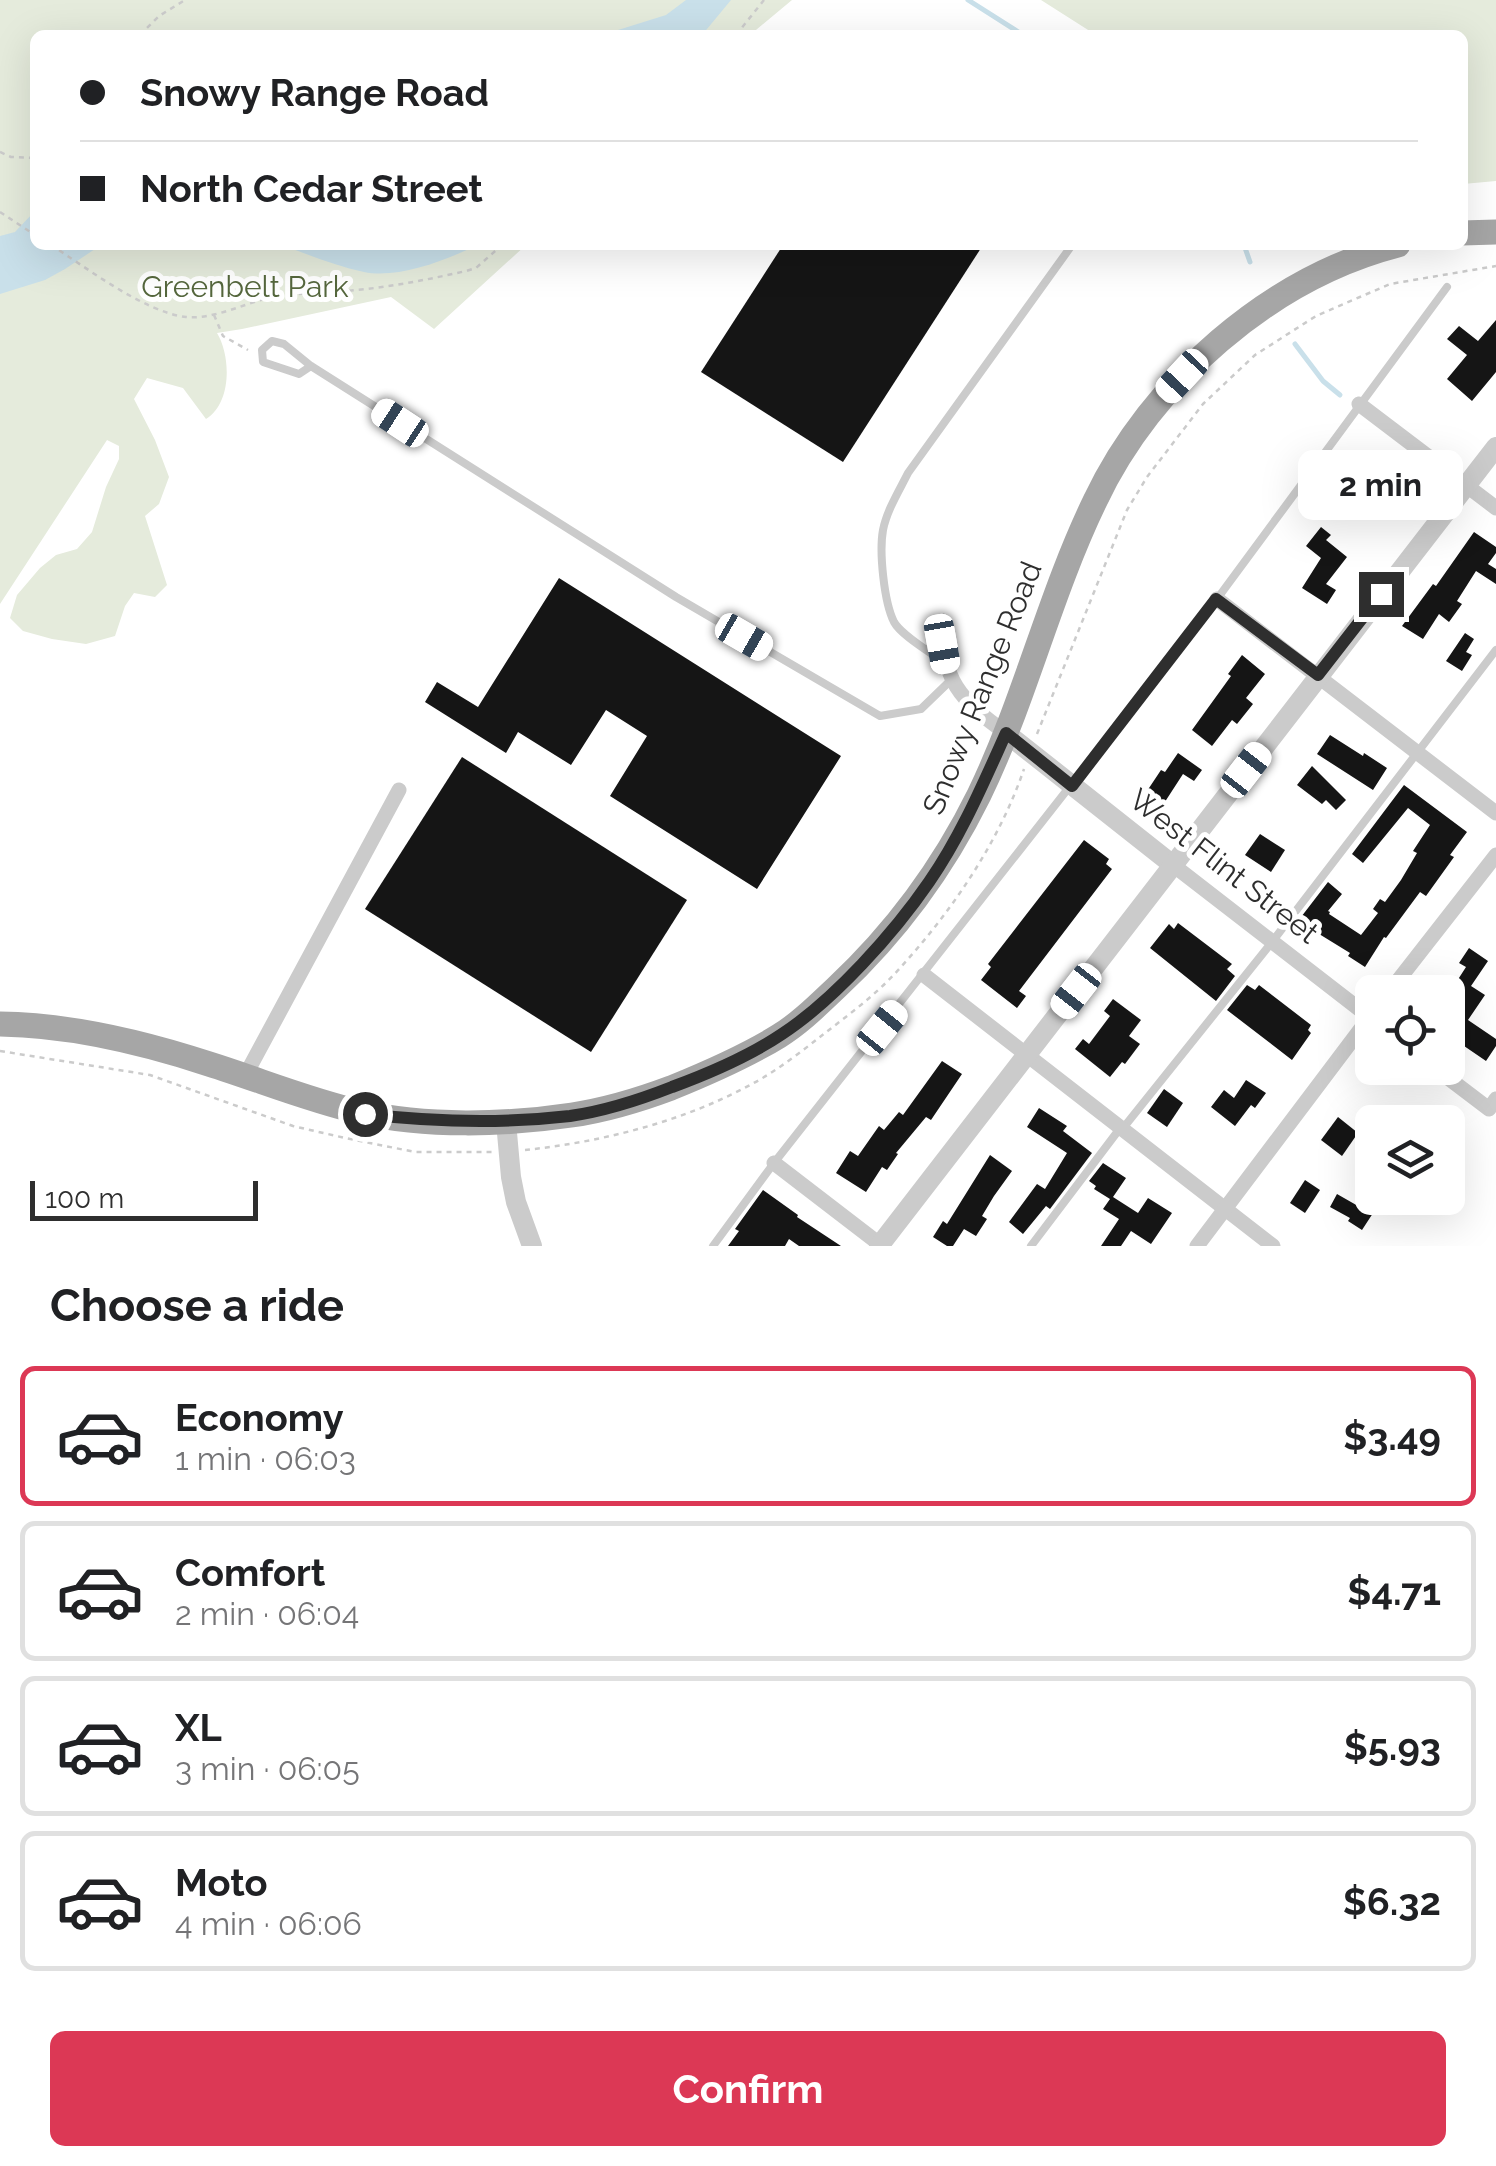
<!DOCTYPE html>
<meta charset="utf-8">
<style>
body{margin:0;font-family:Raleway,sans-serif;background:#f6f6f6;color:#202124;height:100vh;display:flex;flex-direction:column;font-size:38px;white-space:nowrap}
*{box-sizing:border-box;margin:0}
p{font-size:32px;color:#757577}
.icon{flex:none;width:55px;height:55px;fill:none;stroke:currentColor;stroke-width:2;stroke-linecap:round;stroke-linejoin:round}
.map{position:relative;height:1246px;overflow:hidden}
.drawer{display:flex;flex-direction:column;background:#fff;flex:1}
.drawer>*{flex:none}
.hud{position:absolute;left:30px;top:30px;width:1438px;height:220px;border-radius:15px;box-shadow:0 10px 40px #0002;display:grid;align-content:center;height:220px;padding:0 50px;background:#fff}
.controls{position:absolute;left:1355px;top:975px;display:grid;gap:20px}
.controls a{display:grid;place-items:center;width:110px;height:110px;border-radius:15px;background:#fff;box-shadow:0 10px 40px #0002;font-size:50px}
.scale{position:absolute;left:30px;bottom:25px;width:228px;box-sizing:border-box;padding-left:10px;border:5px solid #2e2e2e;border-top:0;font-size:28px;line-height:35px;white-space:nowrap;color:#2e2e2e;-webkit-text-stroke:8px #fff;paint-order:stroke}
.end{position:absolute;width:45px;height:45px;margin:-22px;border:12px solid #2e2e2e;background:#fff;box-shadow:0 0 0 5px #fff}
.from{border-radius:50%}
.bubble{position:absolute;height:70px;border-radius:15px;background:#fff;box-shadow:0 10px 40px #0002;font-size:32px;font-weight:700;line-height:70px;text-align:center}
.car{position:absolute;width:30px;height:60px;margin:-30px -15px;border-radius:12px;box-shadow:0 0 8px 2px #0007;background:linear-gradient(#fff 24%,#345 0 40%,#fff 0 76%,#345 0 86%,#fff 0)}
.hud b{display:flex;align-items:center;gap:35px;height:95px;font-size:38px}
.hud b+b{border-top:2px solid #e0e0e0}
.hud i{width:25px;height:25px;background:#202124}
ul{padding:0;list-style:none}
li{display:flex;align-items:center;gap:30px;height:140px;margin:0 20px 15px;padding:0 30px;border:5px solid #e0e0e0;border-radius:15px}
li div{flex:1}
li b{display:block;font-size:38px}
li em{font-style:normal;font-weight:700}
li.active{border-color:#dc3855}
li>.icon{width:90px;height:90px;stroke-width:1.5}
h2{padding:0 50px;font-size:45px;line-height:120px}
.action{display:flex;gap:20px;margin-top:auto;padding:20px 50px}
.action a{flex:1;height:115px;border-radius:15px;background:#dc3855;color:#fff;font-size:40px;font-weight:700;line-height:115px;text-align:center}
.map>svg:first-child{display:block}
.green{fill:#e5ebdc}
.water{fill:#c9e0ea}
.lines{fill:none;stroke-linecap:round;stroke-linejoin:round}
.stream{stroke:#c9e0ea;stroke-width:5}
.building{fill:#151515}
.path{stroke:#cbcbcb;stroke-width:2.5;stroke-dasharray:5 5;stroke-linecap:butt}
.service{stroke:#cbcbcb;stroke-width:8}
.minor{stroke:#cbcbcb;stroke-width:15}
.tertiary{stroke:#cbcbcb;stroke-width:20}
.primary{stroke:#a6a6a6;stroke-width:25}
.route{stroke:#2e2e2e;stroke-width:12}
.labels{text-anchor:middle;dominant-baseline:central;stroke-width:10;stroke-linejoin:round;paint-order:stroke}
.park-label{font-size:30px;fill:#55673d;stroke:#fff}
.street-label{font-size:30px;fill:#2e2e2e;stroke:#fff}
</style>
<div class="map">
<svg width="1496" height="1246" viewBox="0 0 1496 1246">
<rect width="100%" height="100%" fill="#fff"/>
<g class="green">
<path d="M 0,0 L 792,0 L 750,35 L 35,35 L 35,245 L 526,245 L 434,329 L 391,297 L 242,329 L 217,333 C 231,356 232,403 206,419 L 183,388 L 147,378 L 134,399 L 155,440 L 169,477 L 159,504 L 145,516 L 167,585 L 155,597 L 134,593 L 125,606 L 115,636 L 86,644 L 52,639 L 23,631 L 10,618 L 17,595 L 40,568 L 56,555 L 77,549 L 92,532 L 106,487 L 119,459 L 119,446 L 107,440 L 0,604 Z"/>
<polygon points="1041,0 1496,0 1496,181 1463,184 1462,35 1096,35"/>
</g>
<g class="water">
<polygon points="686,0 731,0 702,35 602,35 666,15"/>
<polygon points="35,211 35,245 101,245 65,269 45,280 0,294 0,236 15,232"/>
<path d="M 282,245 L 477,245 C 447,260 398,279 364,272 C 336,266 309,255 282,245 Z"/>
</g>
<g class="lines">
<g class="stream">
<polyline points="968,0 1023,35"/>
<polyline points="1244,245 1250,262"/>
<polyline points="1295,344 1323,381 1340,395"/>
</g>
</g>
<g class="building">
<polygon points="783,245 983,245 843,462 701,372"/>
<polygon points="1496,320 1496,372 1472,401 1447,379 1467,355 1447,339 1459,326 1478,341"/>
<polygon points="1321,527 1331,535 1326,540 1347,557 1326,584 1336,590 1327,604 1302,588 1321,558 1306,546"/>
<polygon points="1474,532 1496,547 1496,553 1488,564 1496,569 1496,584 1476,571 1457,601 1462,604 1449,622 1439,614 1423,639 1402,626 1433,584 1436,586"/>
<polygon points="559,578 841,756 757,889 610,796 647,736 606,710 571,765 518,732 506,753 425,702 437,682 478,707"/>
<polygon points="1465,633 1474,639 1466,652 1472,655 1462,671 1446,661"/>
<polygon points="1242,655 1265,674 1246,698 1253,704 1237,724 1232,720 1212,746 1192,730 1231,676 1228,674"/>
<polygon points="1330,735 1363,756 1364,753 1387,768 1373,790 1317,754"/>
<polygon points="1178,753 1202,770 1194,781 1183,774 1159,811 1141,800 1161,770 1165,772"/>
<polygon points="462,757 687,900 591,1052 365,909"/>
<polygon points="1312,766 1346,800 1336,810 1326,800 1322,804 1297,785"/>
<polygon points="1404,785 1467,832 1450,855 1454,857 1426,896 1420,892 1386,938 1384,937 1365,967 1348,956 1350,953 1298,921 1328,882 1342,894 1328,911 1330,912 1329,914 1361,935 1378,913 1373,909 1380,899 1385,902 1401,880 1417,853 1413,851 1430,825 1408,808 1363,863 1352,854"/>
<polygon points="1260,834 1285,850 1271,872 1245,855"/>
<polygon points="1084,840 1109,859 1106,864 1112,869 1019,991 1026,996 1017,1008 981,980 991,967 988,964"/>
<polygon points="1178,923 1232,964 1227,969 1235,976 1216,1001 1150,948 1169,924 1174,929"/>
<polygon points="1469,948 1488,961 1471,986 1485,995 1468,1020 1496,1039 1496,1046 1486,1061 1448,1035 1448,995 1466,967 1459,963"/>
<polygon points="1247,985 1255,990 1259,985 1311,1025 1308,1030 1311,1033 1292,1060 1227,1010"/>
<polygon points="1113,999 1141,1020 1129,1036 1140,1044 1125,1064 1122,1062 1110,1077 1075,1049 1083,1039 1089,1044 1110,1016 1104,1011"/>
<polygon points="942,1061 962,1074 931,1120 926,1117 896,1153 898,1154 887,1170 882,1167 866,1192 836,1173 850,1151 858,1156 879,1126 884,1130 899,1112 903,1115"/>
<polygon points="1246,1080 1266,1093 1255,1108 1251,1105 1235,1126 1211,1107 1224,1090 1234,1098"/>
<polygon points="1164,1089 1183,1103 1167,1127 1147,1113"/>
<polygon points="1039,1108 1067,1126 1063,1131 1092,1153 1050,1209 1046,1206 1023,1234 1009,1222 1037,1184 1045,1189 1067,1153 1027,1127"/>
<polygon points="1338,1117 1358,1133 1342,1156 1321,1140"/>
<polygon points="990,1155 1012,1171 994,1196 982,1216 987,1219 976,1236 964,1229 953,1246 947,1246 933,1237 943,1221 947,1224"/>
<polygon points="1103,1163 1126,1178 1113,1197 1138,1213 1148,1198 1172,1213 1151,1244 1131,1231 1121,1246 1101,1246 1119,1219 1103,1209 1110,1199 1094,1189 1096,1186 1089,1181"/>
<polygon points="1305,1180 1320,1190 1305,1213 1290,1203"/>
<polygon points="763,1190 798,1215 797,1217 841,1246 799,1246 789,1239 785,1246 728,1246 739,1231 735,1229"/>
<polygon points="1337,1194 1358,1206 1362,1201 1375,1210 1362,1230 1348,1221 1350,1218 1330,1207"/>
</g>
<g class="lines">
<g class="path">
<polyline points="140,35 159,16 185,0"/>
<polyline points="736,35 764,0"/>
<polyline points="0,152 11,157 35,158"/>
<polyline points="0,212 35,235"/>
<path d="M 51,245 C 87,268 144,312 186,317 C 211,320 244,304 268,298 C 293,293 319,293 345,291 C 386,288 426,280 466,271 L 476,268 L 502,245"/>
<polyline points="214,315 223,336 248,350"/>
<polyline points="1037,734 1127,510 1147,477 1203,404 1255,355 1316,316 1390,284 1496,266"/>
<polyline points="0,1051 150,1075 293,1126 345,1138 415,1152 492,1152"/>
<path d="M 525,1150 C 601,1142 682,1122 750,1085 C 777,1071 802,1051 825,1033 C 851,1013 878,993 900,968 C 952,911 999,842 1024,769"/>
</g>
<g class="service">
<polyline points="311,366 299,374 263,362 262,350 272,341 284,344 311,366 676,597 880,716 921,709 951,680"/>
<path d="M 942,661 C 930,652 901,635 894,622 C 884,602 879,552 883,530 C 887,510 899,491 908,473 L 1072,245"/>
<polyline points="713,1246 774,1163 1217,599 1447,287"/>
<polyline points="1031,1246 1121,1127 1124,1127 1272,942 1496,650"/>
</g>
<g class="minor">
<polyline points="1359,404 1496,508"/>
<polyline points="1217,599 1496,813"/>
<path d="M 943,621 C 940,679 961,701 1006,733"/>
<polyline points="1173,865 1372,1019"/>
<polyline points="924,975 1273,1246"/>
<polyline points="1389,992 1496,855"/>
<polyline points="1435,1068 1489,1109 1496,1099"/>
<polyline points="245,1076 399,790"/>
<polyline points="774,1163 882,1246"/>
<polyline points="1197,1246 1372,1014"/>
</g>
<g class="tertiary">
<polyline points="1006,733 1173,865"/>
<polyline points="506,1122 511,1177 516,1202 532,1246"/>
<polyline points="879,1246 1496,447"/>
</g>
<g class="primary">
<polyline points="1462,233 1496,232"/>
<path d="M 0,1024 C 71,1025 142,1042 209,1064 C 260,1080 308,1100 360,1112 C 425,1127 506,1125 572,1115 C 606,1110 639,1100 671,1088 C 708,1073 745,1057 779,1036 C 800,1023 818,1005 836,988 C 896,932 943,868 979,795 C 1025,700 1049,596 1095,501 C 1151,382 1270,278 1398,245"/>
</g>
</g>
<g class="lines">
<path class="route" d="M 365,1114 C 434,1122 501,1124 570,1116 C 605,1111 639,1100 672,1087 C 710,1073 748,1057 782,1034 C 834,1000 894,933 929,882 C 961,836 983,784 1006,733 L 1072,786 L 1216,599 L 1318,675 L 1381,594"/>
</g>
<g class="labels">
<g class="park-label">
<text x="245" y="286">Greenbelt Park</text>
</g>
<g class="street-label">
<text transform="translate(982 688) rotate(-68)">Snowy Range Road</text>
<text transform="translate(1224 866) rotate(38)">West Flint Street</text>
</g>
</g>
</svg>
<div class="controls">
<a><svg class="icon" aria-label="locate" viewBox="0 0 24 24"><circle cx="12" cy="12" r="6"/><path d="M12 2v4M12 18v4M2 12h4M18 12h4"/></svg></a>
<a><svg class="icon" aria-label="layers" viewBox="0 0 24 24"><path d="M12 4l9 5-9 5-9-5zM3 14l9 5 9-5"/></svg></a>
</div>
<div class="scale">100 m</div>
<i class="end from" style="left:365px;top:1114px"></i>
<i class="end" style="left:1381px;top:594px"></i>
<div class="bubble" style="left:1298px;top:450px;width:165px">2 min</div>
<i class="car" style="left:1182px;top:376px;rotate:223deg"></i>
<i class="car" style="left:400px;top:423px;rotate:303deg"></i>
<i class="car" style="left:744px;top:637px;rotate:120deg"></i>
<i class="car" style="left:942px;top:644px;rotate:170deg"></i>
<i class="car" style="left:1246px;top:770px;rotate:38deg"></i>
<i class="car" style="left:1076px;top:991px;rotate:218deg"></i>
<i class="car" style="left:882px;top:1028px;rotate:39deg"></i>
<div class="hud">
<b><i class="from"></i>Snowy Range Road</b>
<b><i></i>North Cedar Street</b>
</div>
</div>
<section class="drawer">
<h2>Choose a ride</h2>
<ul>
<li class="active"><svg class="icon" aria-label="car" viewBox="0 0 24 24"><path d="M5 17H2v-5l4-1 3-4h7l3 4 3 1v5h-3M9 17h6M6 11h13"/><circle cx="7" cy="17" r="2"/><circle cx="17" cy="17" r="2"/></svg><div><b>Economy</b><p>1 min · 06:03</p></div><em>$3.49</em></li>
<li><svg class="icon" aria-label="car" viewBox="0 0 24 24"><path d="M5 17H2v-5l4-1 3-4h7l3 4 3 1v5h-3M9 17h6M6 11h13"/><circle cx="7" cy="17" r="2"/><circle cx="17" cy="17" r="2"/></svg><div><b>Comfort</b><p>2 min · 06:04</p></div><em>$4.71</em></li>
<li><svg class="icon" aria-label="car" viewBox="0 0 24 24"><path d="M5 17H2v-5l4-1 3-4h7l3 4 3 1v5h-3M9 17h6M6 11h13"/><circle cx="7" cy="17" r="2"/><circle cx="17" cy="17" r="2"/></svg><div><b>XL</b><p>3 min · 06:05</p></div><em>$5.93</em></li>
<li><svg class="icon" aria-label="car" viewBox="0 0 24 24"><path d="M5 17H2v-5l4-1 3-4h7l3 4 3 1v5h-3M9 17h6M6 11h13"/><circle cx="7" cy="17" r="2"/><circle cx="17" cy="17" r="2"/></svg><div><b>Moto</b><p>4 min · 06:06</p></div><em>$6.32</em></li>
</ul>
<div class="action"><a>Confirm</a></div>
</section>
